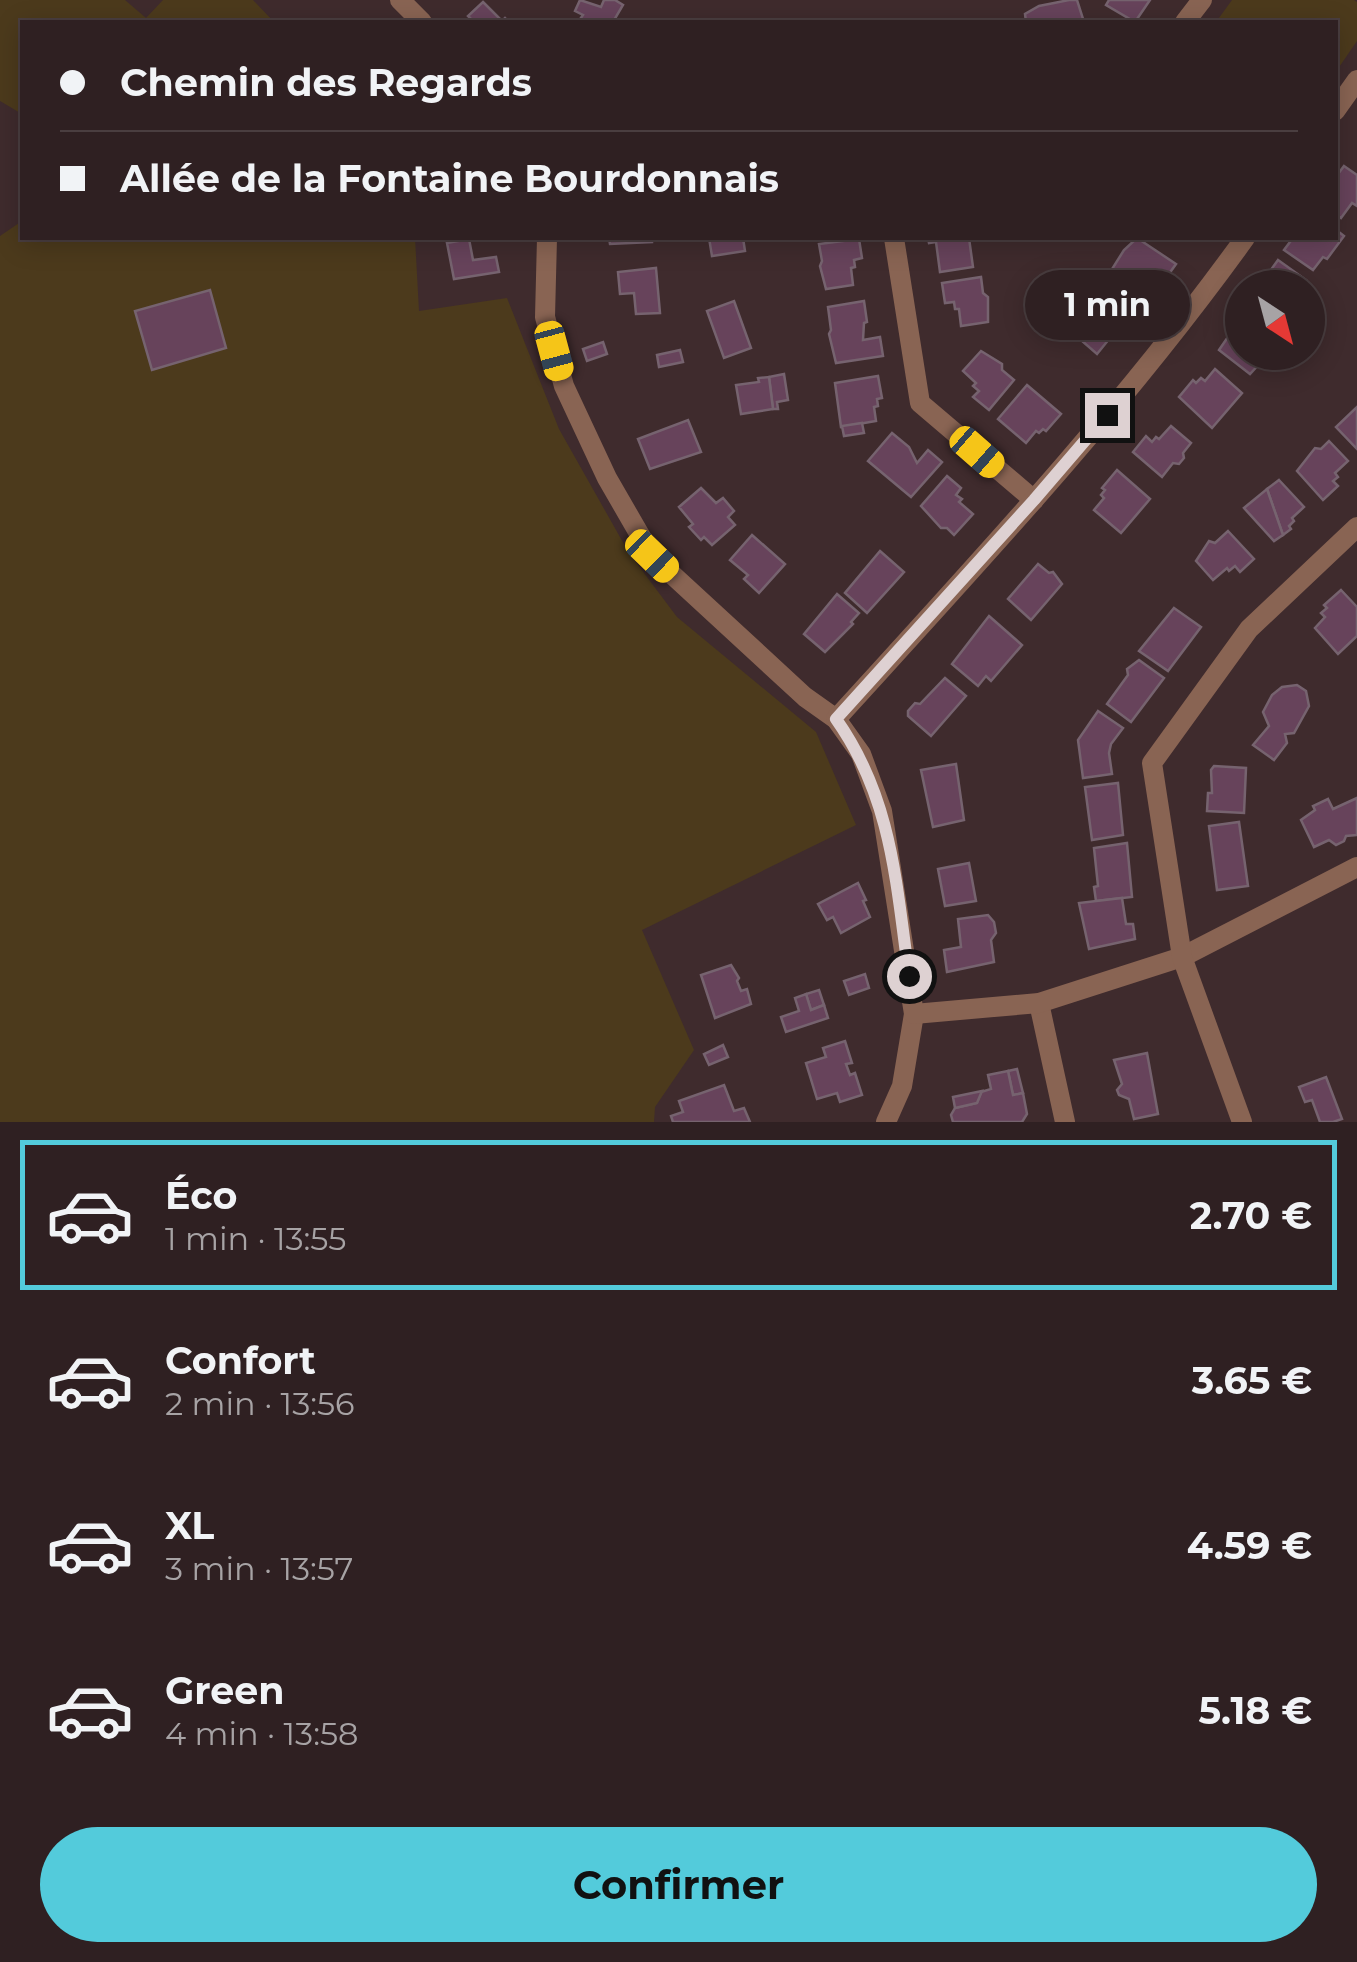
<!DOCTYPE html>
<html lang="fr">
<meta charset="utf-8">
<style>
body{margin:0;font-family:Montserrat,sans-serif;background:#3b2d2f;color:#f1f3f6;height:100vh;display:flex;flex-direction:column;font-size:38px;white-space:nowrap}
*{box-sizing:border-box;margin:0}
p{font-size:32px;color:#a7a3a5}
.icon{flex:none;width:55px;height:55px;fill:none;stroke:currentColor;stroke-width:2;stroke-linecap:round;stroke-linejoin:round}
.map{position:relative;height:1122px;overflow:hidden}
.side{display:flex;flex-direction:column;background:#2f2022;flex:1}
.side>*{flex:none}
.hud{position:absolute;left:20px;top:20px;width:1318px;height:220px;border-radius:0px;box-shadow:0 5px 25px #0003,0 0 0 2px #4a3e40;display:grid;align-content:center;height:220px;padding:0 40px;background:#2f2022}
.needle{width:65px;rotate:144deg}
.controls{position:absolute;left:1225px;top:270px;display:grid;gap:20px}
.controls a{display:grid;place-items:center;width:100px;height:100px;border-radius:50%;background:#2f2022;box-shadow:0 5px 25px #0003,0 0 0 2px #4a3e40;font-size:50px}
.end{position:absolute;width:45px;height:45px;margin:-22px;border:12px solid #ded1d2;background:#111;box-shadow:0 0 0 5px #111}
.from{border-radius:50%}
.bubble{position:absolute;height:70px;border-radius:35px;background:#2f2022;box-shadow:0 5px 25px #0003,0 0 0 2px #4a3e40;font-size:32px;font-weight:700;line-height:70px;text-align:center}
.car{position:absolute;width:30px;height:60px;margin:-30px -15px;border-radius:12px;box-shadow:0 0 8px 2px #0007;background:linear-gradient(#f5c518 24%,#345 0 40%,#f5c518 0 76%,#345 0 86%,#f5c518 0)}
.hud b{display:flex;align-items:center;gap:35px;height:95px;font-size:38px}
.hud b+b{border-top:2px solid #4a3e40}
.hud i{width:25px;height:25px;background:#f1f3f6}
ul{padding:18px 0 0;list-style:none}
li{display:flex;align-items:center;gap:30px;height:150px;margin:0 20px 15px;padding:0 20px;border:5px solid transparent;border-radius:0px}
li div{flex:1}
li b{display:block;font-size:38px}
li em{font-style:normal;font-weight:700}
li.selected{border-color:#53cbdb}
li>.icon{width:90px;height:90px;stroke-width:1.5}
.button{display:flex;gap:20px;margin-top:auto;padding:20px 40px}
.button a{flex:1;height:115px;border-radius:60px;background:#53cbdb;color:#111;font-size:40px;font-weight:700;line-height:115px;text-align:center}
.map>svg:first-child{display:block}
.green{fill:#4c3a1c}
.building{fill:#67435b;stroke:#76636f;stroke-width:2.5}
.lines{fill:none;stroke-linecap:round;stroke-linejoin:round}
.street{stroke:#896453;stroke-width:20}
.route{stroke:#ded1d2;stroke-width:12}
</style>
<div class="map">
<svg width="1357" height="1122" viewBox="0 0 1357 1122">
<rect width="100%" height="100%" fill="#3f2b2d"/>
<g class="green">
<polygon points="0,0 125,0 146,18 163,0 253,0 274,22 22,22 22,114 0,101"/>
<polygon points="1232,0 1354,0 1357,2 1357,41 1335,73 1335,22 1216,22"/>
<polygon points="22,221 22,238 415,238 419,311 507,298 559,429 629,553 677,617 816,732 856,825 642,930 694,1050 655,1107 654,1122 0,1122 0,236"/>
</g>
<g class="building">
<polygon points="580,0 601,7 604,0 615,0 623,5 613,22 578,22 583,15 575,11"/>
<polygon points="1069,0 1077,0 1084,22 1026,22 1025,14 1039,6"/>
<polygon points="1109,0 1150,0 1135,22 1106,5"/>
<polygon points="483,2 502,21 505,18 509,22 474,22 468,16"/>
<polygon points="1344,166 1357,175 1357,206 1352,203 1341,218 1335,214 1335,178"/>
<polygon points="1335,229 1344,236 1327,259 1323,257 1313,270 1284,250 1293,238 1300,240 1302,238 1335,238"/>
<polygon points="609,238 652,238 652,242 610,244"/>
<polygon points="709,238 743,238 745,251 712,256"/>
<polygon points="928,238 969,238 973,267 940,272 936,242 929,243"/>
<polygon points="1137,238 1176,264 1166,278 1157,272 1134,304 1104,282 1124,250"/>
<polygon points="469,239 473,260 496,257 499,272 454,279 447,243"/>
<polygon points="859,239 862,258 854,260 855,267 851,268 853,285 826,289 820,266 822,261 819,244"/>
<polygon points="1278,260 1306,280 1301,288 1267,288 1263,281"/>
<polygon points="656,268 660,313 636,314 634,293 620,294 618,272"/>
<polygon points="981,277 983,293 988,297 988,322 961,326 959,309 955,309 954,302 945,303 942,283"/>
<polygon points="210,290 226,348 152,370 135,311"/>
<polygon points="1094,293 1116,312 1106,325 1109,328 1104,333 1110,338 1097,354 1066,327 1083,302 1087,302"/>
<polygon points="734,301 751,348 724,358 707,311"/>
<polygon points="864,301 867,322 864,323 863,340 880,337 883,356 836,363 829,334 831,330 828,307"/>
<polygon points="1240,332 1242,352 1260,352 1262,361 1250,374 1219,350 1230,334 1236,338"/>
<polygon points="603,342 607,354 587,361 583,349"/>
<polygon points="680,350 683,362 659,367 657,355"/>
<polygon points="981,351 1002,364 1002,370 1014,380 989,410 973,397 979,391 973,386 976,383 963,371"/>
<polygon points="1215,369 1242,393 1212,428 1179,397 1193,380 1196,383 1201,378 1205,381"/>
<polygon points="784,374 788,400 777,402 778,409 773,409 769,377"/>
<polygon points="878,376 882,398 877,399 878,406 874,407 876,421 841,427 835,383"/>
<polygon points="769,377 773,409 741,414 736,385 759,382 758,378"/>
<polygon points="1027,385 1061,414 1046,431 1043,429 1039,433 1036,431 1026,443 998,419"/>
<polygon points="1357,407 1357,449 1336,427"/>
<polygon points="688,420 701,452 650,469 638,439"/>
<polygon points="862,423 864,433 844,436 842,426"/>
<polygon points="1171,426 1191,443 1183,453 1184,458 1179,464 1173,463 1162,477 1133,452 1146,436 1152,442 1156,437 1159,439"/>
<polygon points="892,433 909,447 917,463 928,450 942,462 911,497 868,461"/>
<polygon points="1329,441 1348,461 1335,473 1338,477 1333,481 1338,486 1323,500 1297,471 1315,448 1321,449"/>
<polygon points="1117,470 1150,499 1121,533 1094,510 1104,498 1101,495 1105,490 1102,488"/>
<polygon points="947,476 961,488 956,495 962,499 959,502 973,514 954,535 947,528 941,528 921,506"/>
<polygon points="1279,480 1304,507 1292,518 1294,521 1289,526 1291,529 1283,535 1267,489"/>
<polygon points="701,488 716,503 723,498 734,511 728,517 735,525 712,545 704,537 701,540 689,527 693,524 679,507"/>
<polygon points="1267,489 1283,535 1274,541 1244,508"/>
<polygon points="1228,531 1254,559 1240,572 1235,566 1229,571 1227,568 1213,580 1196,561 1209,541 1215,543"/>
<polygon points="752,535 785,564 759,593 744,579 748,575 730,560"/>
<polygon points="880,551 904,572 867,613 845,593"/>
<polygon points="1038,564 1049,573 1053,572 1062,584 1031,620 1008,599"/>
<polygon points="1341,590 1357,607 1357,636 1338,654 1315,628 1325,617 1321,613 1327,608 1324,605"/>
<polygon points="837,594 859,613 851,622 853,624 825,652 804,634"/>
<polygon points="1174,608 1201,627 1168,671 1139,651"/>
<polygon points="989,616 1022,645 991,681 986,676 978,686 952,664"/>
<polygon points="1139,660 1164,678 1131,722 1107,704 1128,675 1127,669"/>
<polygon points="945,678 966,696 931,736 908,716 908,711 915,703 920,704"/>
<polygon points="1297,685 1306,691 1309,706 1294,733 1285,734 1287,743 1274,760 1253,745 1269,726 1263,712 1272,695 1282,687"/>
<polygon points="1098,711 1123,728 1111,744 1109,753 1112,774 1083,778 1078,740"/>
<polygon points="956,764 964,820 933,827 921,770"/>
<polygon points="1214,766 1246,768 1244,813 1207,811 1208,793 1212,793 1211,770"/>
<polygon points="1118,783 1123,835 1092,840 1085,787"/>
<polygon points="1357,798 1357,835 1346,836 1344,841 1336,845 1329,840 1314,847 1301,820 1315,810 1313,806 1328,799 1333,809"/>
<polygon points="1239,822 1248,886 1217,890 1209,826"/>
<polygon points="1127,843 1132,897 1096,901 1094,887 1098,886 1094,848"/>
<polygon points="969,863 976,901 945,906 938,869"/>
<polygon points="858,883 866,900 863,901 870,917 841,933 833,917 827,920 818,904"/>
<polygon points="1122,898 1126,924 1133,924 1135,939 1089,949 1079,903"/>
<polygon points="988,915 994,922 996,933 991,940 994,962 947,972 944,950 961,947 958,919"/>
<polygon points="731,965 739,978 737,981 741,991 747,989 751,1004 715,1018 701,975"/>
<polygon points="865,974 869,988 849,995 844,981"/>
<polygon points="819,990 824,1005 811,1010 806,994"/>
<polygon points="806,994 811,1010 824,1005 828,1018 786,1032 781,1017 799,1011 795,998"/>
<polygon points="845,1041 852,1063 846,1064 850,1075 855,1073 862,1095 840,1102 837,1093 817,1099 806,1063 826,1057 823,1048"/>
<polygon points="723,1045 728,1057 709,1065 704,1054"/>
<polygon points="1147,1053 1158,1114 1134,1119 1129,1099 1119,1095 1117,1090 1122,1084 1114,1060"/>
<polygon points="1017,1069 1023,1093 1013,1095 1008,1071"/>
<polygon points="1008,1071 1013,1095 1023,1093 1027,1114 1022,1122 953,1122 951,1115 955,1108 977,1103 981,1092 991,1089 988,1075"/>
<polygon points="1326,1077 1342,1119 1333,1122 1320,1122 1312,1100 1305,1102 1299,1087"/>
<polygon points="724,1085 734,1111 744,1108 750,1122 673,1122 671,1116 683,1112 679,1101"/>
<polygon points="982,1091 977,1103 955,1108 953,1097"/>
</g>
<g class="lines">
<g class="street">
<polyline points="400,0 422,22"/>
<polyline points="1185,22 1202,0"/>
<polyline points="1335,111 1357,80"/>
<polyline points="547,238 545,317 564,386 607,478 652,556 805,697 836,719 861,754 882,811 914,1014 902,1086 886,1122"/>
<polyline points="894,238 920,403 1034,500"/>
<path d="M 836,719 C 978,563 1122,409 1245,238"/>
<polyline points="1039,1003 1065,1122"/>
<polyline points="914,1014 1039,1003 1182,957 1357,867"/>
<polyline points="1242,1122 1182,957 1152,763 1249,629 1357,527"/>
</g>
</g>
<g class="lines">
<path class="route" d="M 909,976 C 896,883 892,798 836,719 L 1034,500 L 1107,415"/>
</g>
</svg>
<div class="controls">
<a><svg class="needle" viewBox="-14 -14 28 28"><path d="M0-13l5 13h-10z" fill="#e53935"/><path d="M0 13l5-13h-10z" fill="#a7a3a5"/></svg></a>
</div>
<i class="end from" style="left:909px;top:976px"></i>
<i class="end" style="left:1107px;top:415px"></i>
<div class="bubble" style="left:1025px;top:270px;width:165px">1 min</div>
<i class="car" style="left:554px;top:351px;rotate:165deg"></i>
<i class="car" style="left:977px;top:452px;rotate:131deg"></i>
<i class="car" style="left:652px;top:556px;rotate:134deg"></i>
<div class="hud">
<b><i class="from"></i>Chemin des Regards</b>
<b><i></i>Allée de la Fontaine Bourdonnais</b>
</div>
</div>
<section class="side">
<ul>
<li class="selected"><svg class="icon" aria-label="car" viewBox="0 0 24 24"><path d="M5 17H2v-5l4-1 3-4h7l3 4 3 1v5h-3M9 17h6M6 11h13"/><circle cx="7" cy="17" r="2"/><circle cx="17" cy="17" r="2"/></svg><div><b>Éco</b><p>1 min · 13:55</p></div><em>2.70 €</em></li>
<li><svg class="icon" aria-label="car" viewBox="0 0 24 24"><path d="M5 17H2v-5l4-1 3-4h7l3 4 3 1v5h-3M9 17h6M6 11h13"/><circle cx="7" cy="17" r="2"/><circle cx="17" cy="17" r="2"/></svg><div><b>Confort</b><p>2 min · 13:56</p></div><em>3.65 €</em></li>
<li><svg class="icon" aria-label="car" viewBox="0 0 24 24"><path d="M5 17H2v-5l4-1 3-4h7l3 4 3 1v5h-3M9 17h6M6 11h13"/><circle cx="7" cy="17" r="2"/><circle cx="17" cy="17" r="2"/></svg><div><b>XL</b><p>3 min · 13:57</p></div><em>4.59 €</em></li>
<li><svg class="icon" aria-label="car" viewBox="0 0 24 24"><path d="M5 17H2v-5l4-1 3-4h7l3 4 3 1v5h-3M9 17h6M6 11h13"/><circle cx="7" cy="17" r="2"/><circle cx="17" cy="17" r="2"/></svg><div><b>Green</b><p>4 min · 13:58</p></div><em>5.18 €</em></li>
</ul>
<div class="button"><a>Confirmer</a></div>
</section>
